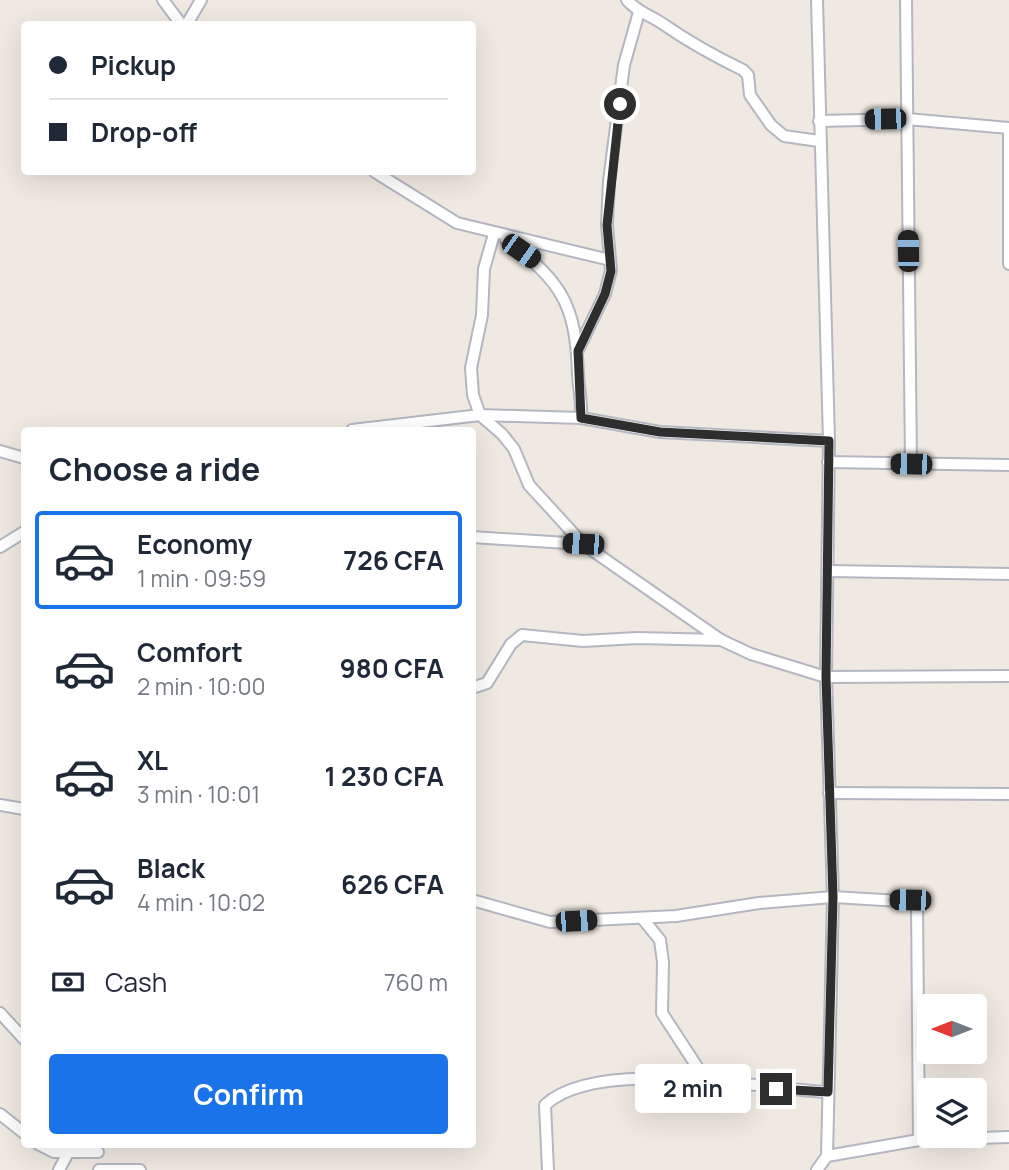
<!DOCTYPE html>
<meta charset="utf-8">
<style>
body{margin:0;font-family:Manrope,sans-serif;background:#f6f6f7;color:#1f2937;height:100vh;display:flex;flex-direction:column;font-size:26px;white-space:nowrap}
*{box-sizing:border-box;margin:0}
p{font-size:23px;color:#747a83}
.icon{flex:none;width:38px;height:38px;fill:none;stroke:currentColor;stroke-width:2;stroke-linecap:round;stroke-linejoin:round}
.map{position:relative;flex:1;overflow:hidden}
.details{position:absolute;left:21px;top:427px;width:455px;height:721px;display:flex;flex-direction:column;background:#fff;border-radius:7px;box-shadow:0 7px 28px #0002}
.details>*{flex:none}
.banner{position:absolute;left:21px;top:21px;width:455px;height:154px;border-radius:7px;box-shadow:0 7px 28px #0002;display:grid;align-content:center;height:154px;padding:0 28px;background:#fff}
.needle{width:46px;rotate:270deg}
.controls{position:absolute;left:917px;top:994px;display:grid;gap:14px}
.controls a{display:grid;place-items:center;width:70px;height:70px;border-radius:7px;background:#fff;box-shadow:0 7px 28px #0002;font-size:35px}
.end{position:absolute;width:32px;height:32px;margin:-16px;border:9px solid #2e2e2e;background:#fff;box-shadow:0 0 0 4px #fff}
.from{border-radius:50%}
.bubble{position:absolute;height:49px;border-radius:7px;background:#fff;box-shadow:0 7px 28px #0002;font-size:23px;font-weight:700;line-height:49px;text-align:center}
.car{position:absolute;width:21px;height:42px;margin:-21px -10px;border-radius:9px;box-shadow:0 0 5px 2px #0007;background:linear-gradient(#222 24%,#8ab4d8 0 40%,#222 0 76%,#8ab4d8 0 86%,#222 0)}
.banner b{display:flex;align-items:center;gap:24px;height:66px;font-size:26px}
.banner b+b{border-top:2px solid #e0e1e3}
.banner i{width:18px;height:18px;background:#1f2937}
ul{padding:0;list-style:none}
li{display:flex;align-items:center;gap:21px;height:98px;margin:0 14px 10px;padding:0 14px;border:4px solid transparent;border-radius:7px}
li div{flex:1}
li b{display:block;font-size:26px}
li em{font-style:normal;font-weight:700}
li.current{border-color:#1a73e8}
li>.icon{width:63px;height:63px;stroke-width:1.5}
h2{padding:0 28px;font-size:32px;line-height:84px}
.pay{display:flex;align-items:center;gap:18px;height:77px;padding:0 28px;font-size:26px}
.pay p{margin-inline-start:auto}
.button{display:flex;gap:14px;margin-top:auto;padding:14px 28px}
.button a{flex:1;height:80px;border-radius:7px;background:#1a73e8;color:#fff;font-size:28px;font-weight:700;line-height:80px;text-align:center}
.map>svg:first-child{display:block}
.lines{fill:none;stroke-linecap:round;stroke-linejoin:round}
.street-casing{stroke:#b4b7c1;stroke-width:14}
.street{stroke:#fff;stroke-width:10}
.route{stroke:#2e2e2e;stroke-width:9}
</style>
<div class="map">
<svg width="1009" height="1170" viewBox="0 0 1009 1170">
<rect width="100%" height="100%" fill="#efe9e1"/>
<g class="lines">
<defs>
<g id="street">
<polyline points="163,0 181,24"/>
<path d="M 627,0 C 637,12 650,15 663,24 C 689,42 714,56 743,70 L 748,75 L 750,95 L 771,125 L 784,136 L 819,141"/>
<polyline points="817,0 829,441 826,677 833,897 827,1156 817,1170"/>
<polyline points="906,0 911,464"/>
<polyline points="187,24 201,0"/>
<polyline points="819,121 907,119 1009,128 1009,264"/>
<polyline points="375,172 457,223 610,260"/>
<polyline points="494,234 484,269 482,315 471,368 473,395 480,415 502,434 514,449 529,485 583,544 721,640 751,654 826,677 1009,676"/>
<path d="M 506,240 C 562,282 576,304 578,375 C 579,390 582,403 581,418"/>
<polyline points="578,350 605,294 611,270 607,225 609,181 624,65 639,12"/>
<polyline points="352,430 480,415 581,418 660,432 829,441"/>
<polyline points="0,451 24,458"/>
<polyline points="828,462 1009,465"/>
<polyline points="472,537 583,544"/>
<polyline points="0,547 24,532"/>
<polyline points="829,571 1009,574"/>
<polyline points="472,688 487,683 511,644 522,635 583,641 637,638 721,640"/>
<polyline points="829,793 1009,794"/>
<polyline points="0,805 24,809"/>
<polyline points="472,900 550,922 676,916 759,903 833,897 917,902 919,1140"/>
<polyline points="642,918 660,940 663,962 662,1013 705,1079"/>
<polyline points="0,1013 24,1039"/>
<polyline points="0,1114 24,1133"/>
<polyline points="38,1144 54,1152 98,1152"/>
<polyline points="827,1156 919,1140 1009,1137"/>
<polyline points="59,1170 71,1147"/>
<polyline points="99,1170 140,1170"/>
<path d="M 548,1170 L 545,1105 C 597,1056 761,1089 828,1092"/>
</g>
</defs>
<use href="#street" class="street-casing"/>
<use href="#street" class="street"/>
</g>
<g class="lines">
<polyline class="route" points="620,104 607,225 611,271 605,294 578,351 581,418 660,432 829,441 826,677 833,897 828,1092 776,1089"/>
</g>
</svg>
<div class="controls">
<a><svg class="needle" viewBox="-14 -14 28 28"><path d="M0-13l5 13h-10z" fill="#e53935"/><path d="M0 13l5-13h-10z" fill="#747a83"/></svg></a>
<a><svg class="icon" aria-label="layers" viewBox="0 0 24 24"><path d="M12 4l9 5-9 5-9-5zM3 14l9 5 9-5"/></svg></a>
</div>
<i class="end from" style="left:620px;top:104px"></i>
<i class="end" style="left:776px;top:1089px"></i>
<div class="bubble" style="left:635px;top:1064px;width:116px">2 min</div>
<i class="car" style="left:885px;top:119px;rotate:269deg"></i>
<i class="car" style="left:521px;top:251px;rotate:125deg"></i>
<i class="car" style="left:908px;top:251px;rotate:359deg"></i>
<i class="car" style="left:911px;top:464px;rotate:271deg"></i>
<i class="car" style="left:583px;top:544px;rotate:273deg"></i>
<i class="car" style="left:910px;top:900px;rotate:271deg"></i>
<i class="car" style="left:576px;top:921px;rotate:87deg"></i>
<div class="banner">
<b><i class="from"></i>Pickup</b>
<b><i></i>Drop-off</b>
</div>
<section class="details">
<h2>Choose a ride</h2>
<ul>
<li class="current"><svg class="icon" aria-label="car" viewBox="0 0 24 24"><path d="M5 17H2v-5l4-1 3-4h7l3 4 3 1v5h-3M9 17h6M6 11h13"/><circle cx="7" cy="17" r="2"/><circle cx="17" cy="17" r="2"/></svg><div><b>Economy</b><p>1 min · 09:59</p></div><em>726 CFA</em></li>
<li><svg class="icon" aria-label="car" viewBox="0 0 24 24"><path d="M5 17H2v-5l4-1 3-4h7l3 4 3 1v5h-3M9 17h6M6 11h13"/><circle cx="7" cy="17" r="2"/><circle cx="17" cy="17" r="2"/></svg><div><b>Comfort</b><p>2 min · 10:00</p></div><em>980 CFA</em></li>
<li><svg class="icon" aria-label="car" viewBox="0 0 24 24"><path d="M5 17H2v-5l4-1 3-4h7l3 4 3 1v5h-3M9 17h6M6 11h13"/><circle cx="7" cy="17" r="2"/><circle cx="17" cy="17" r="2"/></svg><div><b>XL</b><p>3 min · 10:01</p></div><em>1 230 CFA</em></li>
<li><svg class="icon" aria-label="car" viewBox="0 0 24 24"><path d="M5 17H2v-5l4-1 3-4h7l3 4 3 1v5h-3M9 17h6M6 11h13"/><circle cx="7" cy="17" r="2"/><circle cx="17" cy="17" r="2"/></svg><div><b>Black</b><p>4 min · 10:02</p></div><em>626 CFA</em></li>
</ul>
<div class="pay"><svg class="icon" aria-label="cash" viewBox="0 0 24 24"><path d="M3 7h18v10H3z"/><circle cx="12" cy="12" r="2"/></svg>Cash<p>760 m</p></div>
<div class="button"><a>Confirm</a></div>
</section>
</div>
